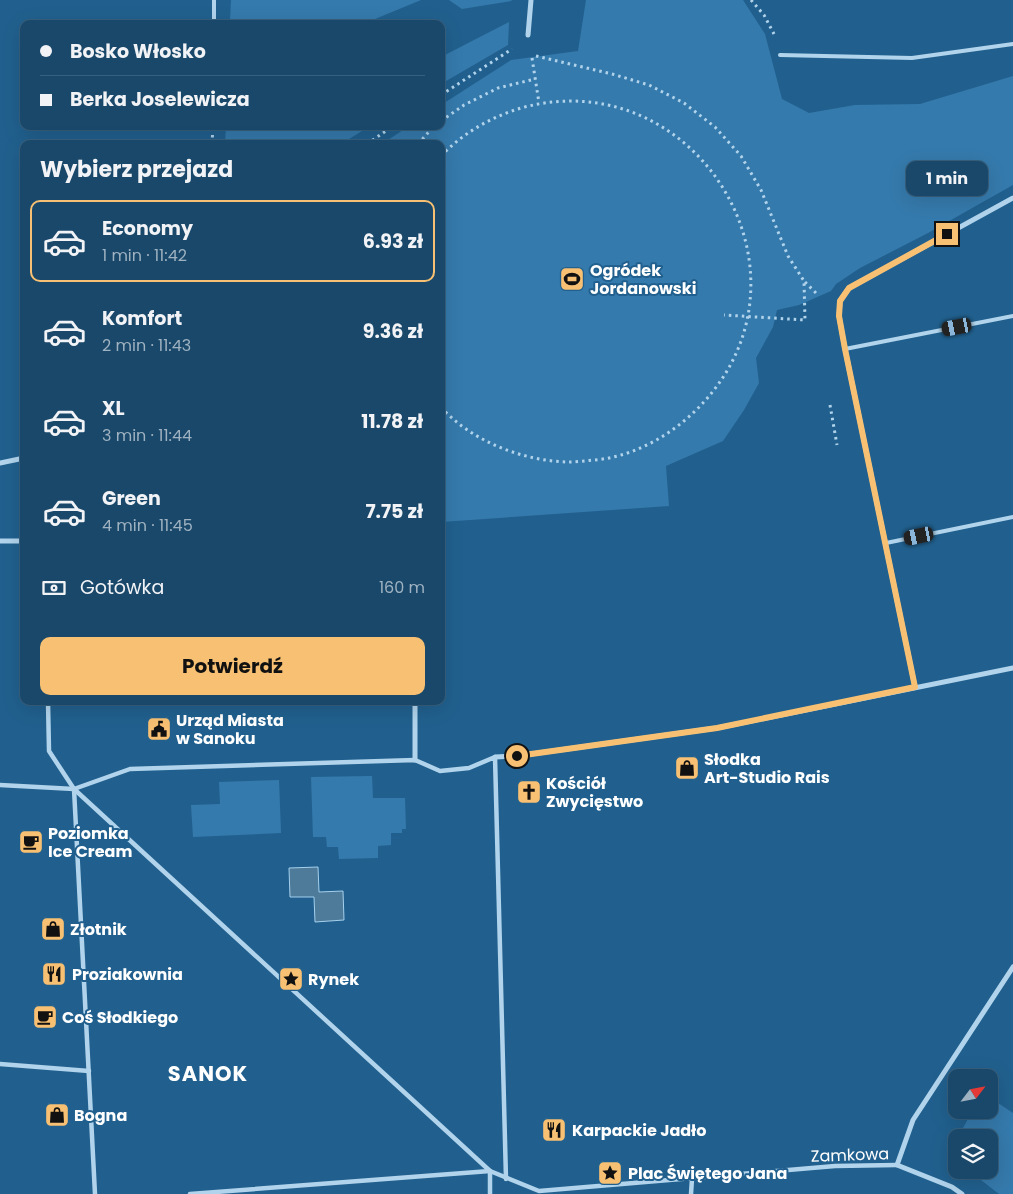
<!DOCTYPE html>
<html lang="pl">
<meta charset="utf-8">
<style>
body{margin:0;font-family:Poppins,sans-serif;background:#265272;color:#f1f3f6;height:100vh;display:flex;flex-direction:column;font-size:19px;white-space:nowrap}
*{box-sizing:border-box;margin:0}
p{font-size:16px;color:#9fb2c1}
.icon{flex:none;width:28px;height:28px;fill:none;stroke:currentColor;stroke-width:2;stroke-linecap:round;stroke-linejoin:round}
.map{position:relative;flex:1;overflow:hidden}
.details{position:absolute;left:20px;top:140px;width:425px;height:565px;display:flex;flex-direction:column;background:#19486a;border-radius:10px;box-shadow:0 5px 20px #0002,0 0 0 1px #37607e}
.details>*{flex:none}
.banner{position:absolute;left:20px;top:20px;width:425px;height:110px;border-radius:10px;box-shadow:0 5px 20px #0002,0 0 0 1px #37607e;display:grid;align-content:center;height:110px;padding:0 20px;background:#19486a}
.needle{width:32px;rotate:58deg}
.buttons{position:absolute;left:948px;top:1069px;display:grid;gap:10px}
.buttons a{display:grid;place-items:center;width:50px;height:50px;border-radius:10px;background:#19486a;box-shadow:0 5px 20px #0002,0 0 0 1px #37607e;font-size:25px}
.end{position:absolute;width:22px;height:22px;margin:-11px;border:6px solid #f8c072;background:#111;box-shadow:0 0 0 2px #111}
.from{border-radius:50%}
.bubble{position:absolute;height:35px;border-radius:10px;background:#19486a;box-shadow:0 5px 20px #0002,0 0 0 1px #37607e;font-size:16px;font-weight:700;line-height:35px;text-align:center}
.car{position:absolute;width:15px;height:30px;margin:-15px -8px;border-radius:6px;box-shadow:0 0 4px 1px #0007;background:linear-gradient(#222 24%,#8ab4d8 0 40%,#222 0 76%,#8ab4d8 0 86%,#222 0)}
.banner b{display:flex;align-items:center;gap:18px;height:48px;font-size:19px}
.banner b+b{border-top:1px solid #37607e}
.banner i{width:12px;height:12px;background:#f1f3f6}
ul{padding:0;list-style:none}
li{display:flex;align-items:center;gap:15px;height:82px;margin:0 10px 8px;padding:0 10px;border:2px solid transparent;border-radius:10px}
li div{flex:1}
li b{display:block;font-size:19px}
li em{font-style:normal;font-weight:700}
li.current{border-color:#f8c072}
li>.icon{width:45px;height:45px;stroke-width:1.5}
h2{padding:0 20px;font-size:22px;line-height:60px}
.pay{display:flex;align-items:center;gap:12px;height:55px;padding:0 20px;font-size:19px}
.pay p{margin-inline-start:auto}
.button{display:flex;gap:10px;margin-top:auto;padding:10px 20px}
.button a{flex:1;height:58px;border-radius:10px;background:#f8c072;color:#111;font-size:20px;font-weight:700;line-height:58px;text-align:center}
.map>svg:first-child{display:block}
.green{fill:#357aac}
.water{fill:#4f7b9b;stroke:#a5d0ed}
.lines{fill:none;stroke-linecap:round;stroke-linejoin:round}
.path{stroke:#b1d4ec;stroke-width:3;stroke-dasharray:2.5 4;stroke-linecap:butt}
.service{stroke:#b1d4ec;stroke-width:4}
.pedestrian{stroke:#b1d4ec;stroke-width:4.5}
.minor{stroke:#b1d4ec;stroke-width:5}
.route{stroke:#f8c072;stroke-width:6}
.labels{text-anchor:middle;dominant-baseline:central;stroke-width:4;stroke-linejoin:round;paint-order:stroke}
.poi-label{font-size:16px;font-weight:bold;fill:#fff;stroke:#21608e;text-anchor:start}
.street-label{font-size:16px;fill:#fff;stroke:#21608e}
.district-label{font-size:21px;font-weight:bold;letter-spacing:1px;fill:#fff;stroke:#21608e}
</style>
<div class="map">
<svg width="1013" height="1194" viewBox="0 0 1013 1194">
<rect width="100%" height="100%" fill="#21608e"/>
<g class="green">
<polygon points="231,0 421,0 363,24 259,24 230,21"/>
<polygon points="449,0 512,0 511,1 462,9"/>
<polygon points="586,0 743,0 765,34 782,99 809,113 855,105 920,104 1013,76 1013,185 928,233 860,268 836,284 831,291 799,305 777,310 773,327 756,358 759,383 744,410 723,441 666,466 669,506 441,522 441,144 382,144 409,126 441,126 441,105 511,60 578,51"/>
<polygon points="509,22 508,45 441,84 441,57"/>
<polygon points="226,126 370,126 341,144 225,144"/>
<polygon points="372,776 373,798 405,798 406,829 402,829 402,833 391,833 391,845 378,846 378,858 339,859 338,847 327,847 326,837 313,837 311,777"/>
<polygon points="279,780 281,833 193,837 191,805 220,804 219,782"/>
<polygon points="989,1097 1013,1113 1013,1194 999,1194 968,1170 989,1170 989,1138 958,1137 973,1110 989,1110"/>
</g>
<polygon class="water" points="318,867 319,892 343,891 344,920 315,922 314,897 290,897 289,868"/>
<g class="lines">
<g class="path">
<polyline points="751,0 764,15 774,34"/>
<polyline points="536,56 612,74 649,85 684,103 715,127 741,156 761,190 788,256 804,281 805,320 724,315"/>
<polyline points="532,58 539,103"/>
<polyline points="441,95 512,49"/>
<polyline points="441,121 464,105 498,88 535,79"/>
<polyline points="212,144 213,126"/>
<polyline points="367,144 393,126"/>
<polyline points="418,144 434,126"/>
<path d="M 441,156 C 463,133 491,117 521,108 C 695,60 826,272 702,404 C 674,434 634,457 594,460 C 585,461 576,462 568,462 C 523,461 471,441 441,407"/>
<polyline points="805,282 818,295"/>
<polyline points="830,405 837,445"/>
<polyline points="443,602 443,634"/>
</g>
<g class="service">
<polyline points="214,24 214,0"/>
<polyline points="780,55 912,58 1013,44"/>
<polyline points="845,349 1013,316"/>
<polyline points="886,543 1013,517"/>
</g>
<g class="pedestrian">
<polyline points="48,701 49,751 74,789 490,1171 539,1191 835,1166 897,1165"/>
<polyline points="0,785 74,789 130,769 415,760 440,771 469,768 495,757 506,1179"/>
<polyline points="74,789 95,1194"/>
<polyline points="0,1064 89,1071"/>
<polyline points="190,1194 490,1171"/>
<polyline points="490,1194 490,1171"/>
<polyline points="691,1194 692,1179"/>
</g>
<g class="minor">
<polyline points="528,35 531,0"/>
<polyline points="0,463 24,458"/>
<polyline points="0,541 24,541"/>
<polyline points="915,687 845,349 839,316 840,301 849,288 1013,198"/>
<polyline points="415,701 415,760"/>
<polyline points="495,757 517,756 717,728 1013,668"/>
<polyline points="962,1194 952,1187 897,1165 913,1120 1013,967"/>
</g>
</g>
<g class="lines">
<polyline class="route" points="517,756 717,728 915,687 845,349 839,316 840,301 849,288 947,234"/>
</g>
<defs>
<symbol id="stadium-square" viewBox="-11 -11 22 22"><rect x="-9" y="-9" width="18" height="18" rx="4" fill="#f8c072" stroke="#21608e"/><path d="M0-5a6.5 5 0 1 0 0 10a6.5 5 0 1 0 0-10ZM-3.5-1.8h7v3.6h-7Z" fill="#111"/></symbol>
<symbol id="civic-square" viewBox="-11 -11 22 22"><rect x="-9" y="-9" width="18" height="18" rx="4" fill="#f8c072" stroke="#21608e"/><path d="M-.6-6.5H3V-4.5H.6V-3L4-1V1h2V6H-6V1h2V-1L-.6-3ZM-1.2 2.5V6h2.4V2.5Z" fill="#111"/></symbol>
<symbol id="shop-square" viewBox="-11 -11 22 22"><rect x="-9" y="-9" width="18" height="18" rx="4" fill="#f8c072" stroke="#21608e"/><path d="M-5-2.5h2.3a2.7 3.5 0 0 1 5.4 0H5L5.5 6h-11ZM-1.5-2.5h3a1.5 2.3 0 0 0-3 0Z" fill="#111"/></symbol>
<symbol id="church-square" viewBox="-11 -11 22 22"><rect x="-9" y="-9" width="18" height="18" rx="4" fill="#f8c072" stroke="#21608e"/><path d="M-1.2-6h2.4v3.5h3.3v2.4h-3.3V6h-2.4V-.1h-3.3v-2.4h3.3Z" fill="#111"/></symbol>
<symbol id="cafe-square" viewBox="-11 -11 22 22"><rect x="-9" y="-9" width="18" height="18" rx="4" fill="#f8c072" stroke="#21608e"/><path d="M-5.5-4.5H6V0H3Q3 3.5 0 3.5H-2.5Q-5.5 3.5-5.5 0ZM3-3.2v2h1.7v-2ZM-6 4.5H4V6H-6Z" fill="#111"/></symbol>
<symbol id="restaurant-square" viewBox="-11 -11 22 22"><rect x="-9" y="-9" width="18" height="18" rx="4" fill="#f8c072" stroke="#21608e"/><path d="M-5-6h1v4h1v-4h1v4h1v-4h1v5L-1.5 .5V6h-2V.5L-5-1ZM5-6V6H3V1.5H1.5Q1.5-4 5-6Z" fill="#111"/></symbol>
<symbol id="sight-square" viewBox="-11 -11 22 22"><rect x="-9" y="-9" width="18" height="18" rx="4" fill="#f8c072" stroke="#21608e"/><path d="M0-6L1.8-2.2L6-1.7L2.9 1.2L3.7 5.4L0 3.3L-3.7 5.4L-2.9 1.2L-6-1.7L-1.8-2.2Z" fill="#111"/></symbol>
</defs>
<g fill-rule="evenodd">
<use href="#stadium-square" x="558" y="265" width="28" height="28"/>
<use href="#civic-square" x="145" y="715" width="28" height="28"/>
<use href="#shop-square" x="673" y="754" width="28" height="28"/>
<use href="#church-square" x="515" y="778" width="28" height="28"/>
<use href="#cafe-square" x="17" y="828" width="28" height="28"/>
<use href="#shop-square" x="39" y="915" width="28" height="28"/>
<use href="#restaurant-square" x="40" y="960" width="28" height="28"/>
<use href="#sight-square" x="277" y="965" width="28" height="28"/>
<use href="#cafe-square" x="31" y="1003" width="28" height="28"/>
<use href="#shop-square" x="43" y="1101" width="28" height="28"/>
<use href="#restaurant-square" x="540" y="1116" width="28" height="28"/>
<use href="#sight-square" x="596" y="1159" width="28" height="28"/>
</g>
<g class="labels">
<g class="poi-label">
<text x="590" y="270">Ogródek<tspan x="590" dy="18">Jordanowski</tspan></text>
<text x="176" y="720">Urząd Miasta<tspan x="176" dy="18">w Sanoku</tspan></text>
<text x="704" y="759">Słodka<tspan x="704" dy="18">Art-Studio Rais</tspan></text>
<text x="546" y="783">Kościół<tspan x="546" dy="18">Zwycięstwo</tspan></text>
<text x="48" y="833">Poziomka<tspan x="48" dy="18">Ice Cream</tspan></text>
<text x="70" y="929">Złotnik</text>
<text x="72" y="974">Proziakownia</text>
<text x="308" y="979">Rynek</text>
<text x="62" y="1017">Coś Słodkiego</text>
<text x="74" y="1115">Bogna</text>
<text x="572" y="1130">Karpackie Jadło</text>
<text x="628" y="1173">Plac Świętego Jana</text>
</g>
<g class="street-label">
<text transform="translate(850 1155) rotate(-2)">Zamkowa</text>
</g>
<g class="district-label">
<text x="208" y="1073">SANOK</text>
</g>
</g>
</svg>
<div class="buttons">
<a><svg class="needle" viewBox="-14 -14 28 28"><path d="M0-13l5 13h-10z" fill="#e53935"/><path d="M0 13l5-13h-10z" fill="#9fb2c1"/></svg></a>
<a><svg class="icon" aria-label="layers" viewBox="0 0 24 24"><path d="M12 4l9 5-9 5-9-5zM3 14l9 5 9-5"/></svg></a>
</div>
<i class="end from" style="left:517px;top:756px"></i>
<i class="end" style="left:947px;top:234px"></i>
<div class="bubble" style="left:906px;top:161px;width:82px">1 min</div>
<i class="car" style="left:957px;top:327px;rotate:259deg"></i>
<i class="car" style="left:919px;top:536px;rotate:258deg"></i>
<div class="banner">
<b><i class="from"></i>Bosko Włosko</b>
<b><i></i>Berka Joselewicza</b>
</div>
<section class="details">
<h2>Wybierz przejazd</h2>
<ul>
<li class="current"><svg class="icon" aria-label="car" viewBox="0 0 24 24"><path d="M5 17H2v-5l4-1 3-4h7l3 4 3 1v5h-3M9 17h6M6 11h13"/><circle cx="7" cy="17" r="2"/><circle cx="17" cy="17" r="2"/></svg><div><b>Economy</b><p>1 min · 11:42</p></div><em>6.93 zł</em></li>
<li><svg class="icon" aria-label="car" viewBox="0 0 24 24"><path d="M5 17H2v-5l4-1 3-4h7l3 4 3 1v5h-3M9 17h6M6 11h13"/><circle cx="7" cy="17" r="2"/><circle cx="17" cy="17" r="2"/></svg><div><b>Komfort</b><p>2 min · 11:43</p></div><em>9.36 zł</em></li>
<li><svg class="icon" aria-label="car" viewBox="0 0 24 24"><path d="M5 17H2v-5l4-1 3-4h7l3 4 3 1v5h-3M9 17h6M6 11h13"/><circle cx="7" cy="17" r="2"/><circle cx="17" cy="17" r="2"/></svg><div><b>XL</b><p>3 min · 11:44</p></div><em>11.78 zł</em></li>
<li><svg class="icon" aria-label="car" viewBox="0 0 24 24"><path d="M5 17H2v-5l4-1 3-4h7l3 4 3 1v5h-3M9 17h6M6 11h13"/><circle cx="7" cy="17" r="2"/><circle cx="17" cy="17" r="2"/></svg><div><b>Green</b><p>4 min · 11:45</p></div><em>7.75 zł</em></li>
</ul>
<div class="pay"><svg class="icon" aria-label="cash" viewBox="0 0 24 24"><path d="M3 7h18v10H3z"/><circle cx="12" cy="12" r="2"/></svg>Gotówka<p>160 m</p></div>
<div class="button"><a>Potwierdź</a></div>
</section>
</div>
